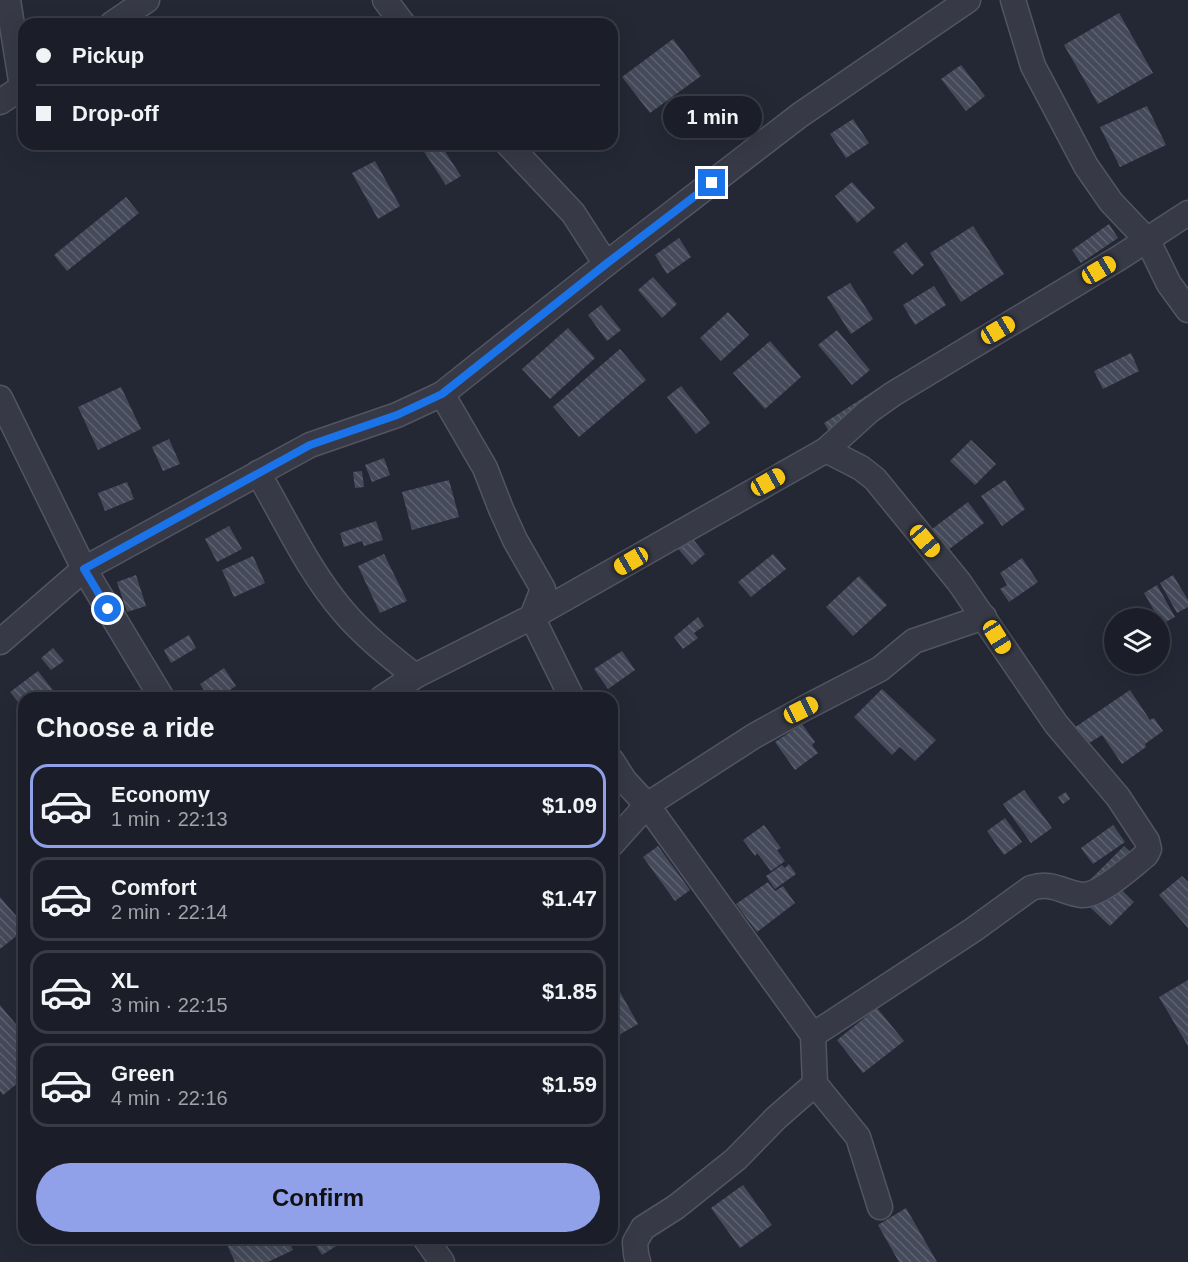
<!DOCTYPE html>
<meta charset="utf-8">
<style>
body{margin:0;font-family:Helvetica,sans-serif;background:#242730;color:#f1f3f6;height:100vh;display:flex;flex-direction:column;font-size:22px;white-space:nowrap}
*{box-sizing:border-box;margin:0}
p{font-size:20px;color:#a0a2a8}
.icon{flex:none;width:33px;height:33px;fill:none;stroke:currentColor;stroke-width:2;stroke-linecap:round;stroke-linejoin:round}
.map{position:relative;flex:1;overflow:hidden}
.side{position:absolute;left:18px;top:692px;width:600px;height:552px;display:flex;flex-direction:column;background:#1b1e28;border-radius:18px;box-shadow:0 6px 24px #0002,0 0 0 2px #393c45}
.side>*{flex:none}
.guide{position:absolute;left:18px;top:18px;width:600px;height:132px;border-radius:18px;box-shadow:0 6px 24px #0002,0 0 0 2px #393c45;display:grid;align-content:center;height:132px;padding:0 18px;background:#1b1e28}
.fabs{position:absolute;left:1104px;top:608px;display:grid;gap:12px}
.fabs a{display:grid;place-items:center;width:66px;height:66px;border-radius:50%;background:#1b1e28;box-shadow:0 6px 24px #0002,0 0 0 2px #393c45;font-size:30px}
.end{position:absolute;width:27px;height:27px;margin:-14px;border:8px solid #1a73e8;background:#fff;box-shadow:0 0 0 3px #fff}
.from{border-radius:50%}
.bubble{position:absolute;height:42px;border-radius:21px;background:#1b1e28;box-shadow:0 6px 24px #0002,0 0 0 2px #393c45;font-size:20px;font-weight:700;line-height:42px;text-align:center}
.car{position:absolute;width:18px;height:36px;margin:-18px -9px;border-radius:8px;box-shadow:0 0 4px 2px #0007;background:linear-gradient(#f5c518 24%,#345 0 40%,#f5c518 0 76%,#345 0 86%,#f5c518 0)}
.guide b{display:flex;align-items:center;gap:21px;height:57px;font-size:22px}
.guide b+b{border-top:2px solid #393c45}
.guide i{width:15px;height:15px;background:#f1f3f6}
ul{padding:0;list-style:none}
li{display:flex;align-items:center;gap:18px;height:84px;margin:0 12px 9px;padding:0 6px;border:3px solid #393c45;border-radius:18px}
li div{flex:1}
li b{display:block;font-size:22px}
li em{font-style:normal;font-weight:700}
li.on{border-color:#90a0e9}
li>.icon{width:54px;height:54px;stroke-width:1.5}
h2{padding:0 18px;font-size:27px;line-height:72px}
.button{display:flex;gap:12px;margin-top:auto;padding:12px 18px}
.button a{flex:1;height:69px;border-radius:36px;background:#90a0e9;color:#111;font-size:24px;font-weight:700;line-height:69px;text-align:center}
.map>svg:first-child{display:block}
.building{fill:url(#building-back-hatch)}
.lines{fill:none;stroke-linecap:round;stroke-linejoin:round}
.street-casing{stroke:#525561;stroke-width:27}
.street{stroke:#373a46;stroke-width:24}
.route{stroke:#1a73e8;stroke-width:8}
</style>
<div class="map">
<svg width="1188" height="1262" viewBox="0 0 1188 1262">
<defs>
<pattern id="building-back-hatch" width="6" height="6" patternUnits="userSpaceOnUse" patternTransform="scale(1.5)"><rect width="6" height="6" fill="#454a5a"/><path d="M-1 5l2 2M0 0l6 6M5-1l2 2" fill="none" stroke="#5d6270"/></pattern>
</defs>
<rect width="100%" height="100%" fill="#242835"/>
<g class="building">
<polygon points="1119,13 1153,73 1098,104 1064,45"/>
<polygon points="673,39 701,76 650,113 622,77"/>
<polygon points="961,65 985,96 966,111 941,79"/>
<polygon points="1147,106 1166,145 1120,167 1100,127"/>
<polygon points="853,119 869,143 846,158 830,134"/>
<polygon points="419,144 440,144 461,176 446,185"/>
<polygon points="375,161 400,206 378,219 352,173"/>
<polygon points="852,182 875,208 857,223 835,196"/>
<polygon points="126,197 139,213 67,271 54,255"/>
<polygon points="1109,224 1118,238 1081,263 1072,250"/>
<polygon points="973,226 1004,274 961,302 930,253"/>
<polygon points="679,238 691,257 667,274 655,255"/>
<polygon points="906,242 924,265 912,275 893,252"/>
<polygon points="653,277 677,304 662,318 638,290"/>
<polygon points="850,283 873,319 851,334 827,297"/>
<polygon points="934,286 946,305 915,325 903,305"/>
<polygon points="601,305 621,330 607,341 588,315"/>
<polygon points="728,312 749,335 721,361 700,338"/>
<polygon points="568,328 595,358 550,399 522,369"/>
<polygon points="837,330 870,370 852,385 818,345"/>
<polygon points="770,341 801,377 765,409 733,373"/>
<polygon points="620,349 646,380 579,437 553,407"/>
<polygon points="1131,353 1139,371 1103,389 1094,371"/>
<polygon points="897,376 910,395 836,443 824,423"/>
<polygon points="681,386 710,423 696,434 667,397"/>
<polygon points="121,387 141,429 98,450 78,407"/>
<polygon points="169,439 180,464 163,471 152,447"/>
<polygon points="971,440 996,464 975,485 950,461"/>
<polygon points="384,458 390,475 372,482 365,465"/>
<polygon points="362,471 364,487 355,488 353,472"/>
<polygon points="449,480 459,517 412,530 402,492"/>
<polygon points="1005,480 1025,509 1002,526 981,496"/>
<polygon points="127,482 134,499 105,511 98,493"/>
<polygon points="968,502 984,523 948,550 932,529"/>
<polygon points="376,521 383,540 364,546 362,541 344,547 340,533"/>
<polygon points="229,526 242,549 217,562 205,539"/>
<polygon points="688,533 705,554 692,565 674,544"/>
<polygon points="384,554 407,601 380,613 358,566"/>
<polygon points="773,554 786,569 751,597 738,582"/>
<polygon points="253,556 265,583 234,597 222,570"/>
<polygon points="1022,558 1038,582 1009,602 1000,589 1007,585 1000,573"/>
<polygon points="136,575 146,606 127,612 117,582"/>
<polygon points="1173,575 1188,600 1188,607 1177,613 1160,583"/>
<polygon points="859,576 887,605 853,636 826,607"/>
<polygon points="1157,585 1175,617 1162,624 1144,593"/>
<polygon points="698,617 704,626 694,633 698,638 683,649 674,637"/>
<polygon points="189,635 196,648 171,663 164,650"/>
<polygon points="53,648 64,661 51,670 41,658"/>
<polygon points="622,651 635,670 608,689 594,669"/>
<polygon points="224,668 236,686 217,698 209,698 200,684"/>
<polygon points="38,671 59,698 24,698 24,709 10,692"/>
<polygon points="882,689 936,740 915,761 900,747 892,755 854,717"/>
<polygon points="1130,690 1150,720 1154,718 1163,731 1145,744 1146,747 1122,764 1102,735 1086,745 1074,728"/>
<polygon points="802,724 815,742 812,745 818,753 795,770 775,742"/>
<polygon points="1024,790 1052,828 1031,843 1003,804"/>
<polygon points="1066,792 1070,799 1063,804 1058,797"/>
<polygon points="1005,818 1022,842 1004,855 987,831"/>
<polygon points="764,825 781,848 777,850 785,861 771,871 757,853 755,856 743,840"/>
<polygon points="1113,825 1125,842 1093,864 1081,848"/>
<polygon points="658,846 690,890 675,901 643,857"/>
<polygon points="1124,846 1143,864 1120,888 1134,902 1110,926 1076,894"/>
<polygon points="789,864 796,874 775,889 766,876 782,865 785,868"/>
<polygon points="1182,876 1188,882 1188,928 1159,895"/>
<polygon points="768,882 775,891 783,886 795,903 757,932 736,904"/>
<polygon points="0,897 24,925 24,930 0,949"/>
<polygon points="1188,980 1188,1046 1159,997"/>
<polygon points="615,983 638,1024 612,1039 612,985"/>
<polygon points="0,1005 24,1034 24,1078 3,1095 0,1091"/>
<polygon points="877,1008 904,1041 863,1073 837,1040"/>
<polygon points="743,1185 772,1225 740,1248 711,1208"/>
<polygon points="906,1208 937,1262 899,1262 878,1225"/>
<polygon points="224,1238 287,1238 293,1250 268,1262 235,1262"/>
<polygon points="318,1238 349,1238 322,1255 313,1241"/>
</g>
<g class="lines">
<defs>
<g id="street">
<polyline points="8,0 22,87"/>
<polyline points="385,0 403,24"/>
<polyline points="1013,0 1033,66 1086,166 1111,202 1148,241 1169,284 1188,310"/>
<polyline points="112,24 147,0"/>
<polyline points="0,102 24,86"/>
<polyline points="508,144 573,213 606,264"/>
<polyline points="442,394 485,468 501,509 515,540 543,589 532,617 572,698"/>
<polyline points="0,398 84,569 162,698"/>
<path d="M 258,473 C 285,519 308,570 343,611 C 364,636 390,656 415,676"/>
<polyline points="0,642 84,569 310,445 397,415 442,394 606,264 800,115 968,0"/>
<polyline points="382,698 415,676 532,617 826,450 869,411 893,394 1119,258 1188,213"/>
<polyline points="612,761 624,780 647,805 813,1035 815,1084 858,1137 880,1207"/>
<polyline points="612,844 647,805 754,736 801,710 880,669 914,641 984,617"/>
<path d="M 813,1035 L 973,930 L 1031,888 C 1053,881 1063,893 1082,895 C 1100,896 1132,866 1146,855 L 1149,849 L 1147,841 L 1118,797 L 1056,724 L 959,582 L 875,479 L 861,468 L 826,450"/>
<polyline points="425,1238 442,1262"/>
<polyline points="638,1262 636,1254 635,1242 643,1228 676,1207 736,1159 776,1118 815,1084"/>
</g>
</defs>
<use href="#street" class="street-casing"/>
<use href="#street" class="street"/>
</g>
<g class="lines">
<polyline class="route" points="108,609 84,569 310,445 397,415 442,394 606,264 712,183"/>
</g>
</svg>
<div class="fabs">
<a><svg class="icon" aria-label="layers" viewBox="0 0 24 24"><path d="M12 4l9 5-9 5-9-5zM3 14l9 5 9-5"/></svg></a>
</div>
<i class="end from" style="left:108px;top:609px"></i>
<i class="end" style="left:712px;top:183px"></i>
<div class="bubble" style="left:663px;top:96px;width:99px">1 min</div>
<i class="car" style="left:1099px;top:270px;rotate:59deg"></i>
<i class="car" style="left:998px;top:330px;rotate:59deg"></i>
<i class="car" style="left:768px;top:482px;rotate:61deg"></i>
<i class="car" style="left:925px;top:541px;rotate:140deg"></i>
<i class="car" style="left:631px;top:561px;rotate:240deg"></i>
<i class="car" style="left:997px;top:637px;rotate:148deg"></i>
<i class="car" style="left:801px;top:710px;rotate:63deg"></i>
<div class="guide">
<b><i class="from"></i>Pickup</b>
<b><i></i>Drop-off</b>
</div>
<section class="side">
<h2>Choose a ride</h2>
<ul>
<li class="on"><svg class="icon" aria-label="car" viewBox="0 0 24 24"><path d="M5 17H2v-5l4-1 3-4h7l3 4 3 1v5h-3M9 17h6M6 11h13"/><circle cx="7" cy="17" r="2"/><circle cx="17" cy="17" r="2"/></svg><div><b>Economy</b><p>1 min · 22:13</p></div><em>$1.09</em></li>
<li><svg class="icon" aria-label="car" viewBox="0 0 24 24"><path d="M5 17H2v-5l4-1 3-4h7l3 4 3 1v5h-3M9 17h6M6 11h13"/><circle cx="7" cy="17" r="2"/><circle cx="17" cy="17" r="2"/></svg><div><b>Comfort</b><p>2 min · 22:14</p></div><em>$1.47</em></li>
<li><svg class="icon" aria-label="car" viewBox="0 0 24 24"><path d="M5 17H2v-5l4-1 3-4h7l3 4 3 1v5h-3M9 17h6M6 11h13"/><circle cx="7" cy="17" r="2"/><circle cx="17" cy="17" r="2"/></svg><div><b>XL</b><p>3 min · 22:15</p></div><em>$1.85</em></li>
<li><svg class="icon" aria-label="car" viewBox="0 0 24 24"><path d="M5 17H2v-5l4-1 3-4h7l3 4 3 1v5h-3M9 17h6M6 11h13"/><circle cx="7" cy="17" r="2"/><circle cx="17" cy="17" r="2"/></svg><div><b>Green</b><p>4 min · 22:16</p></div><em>$1.59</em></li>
</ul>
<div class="button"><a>Confirm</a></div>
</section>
</div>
